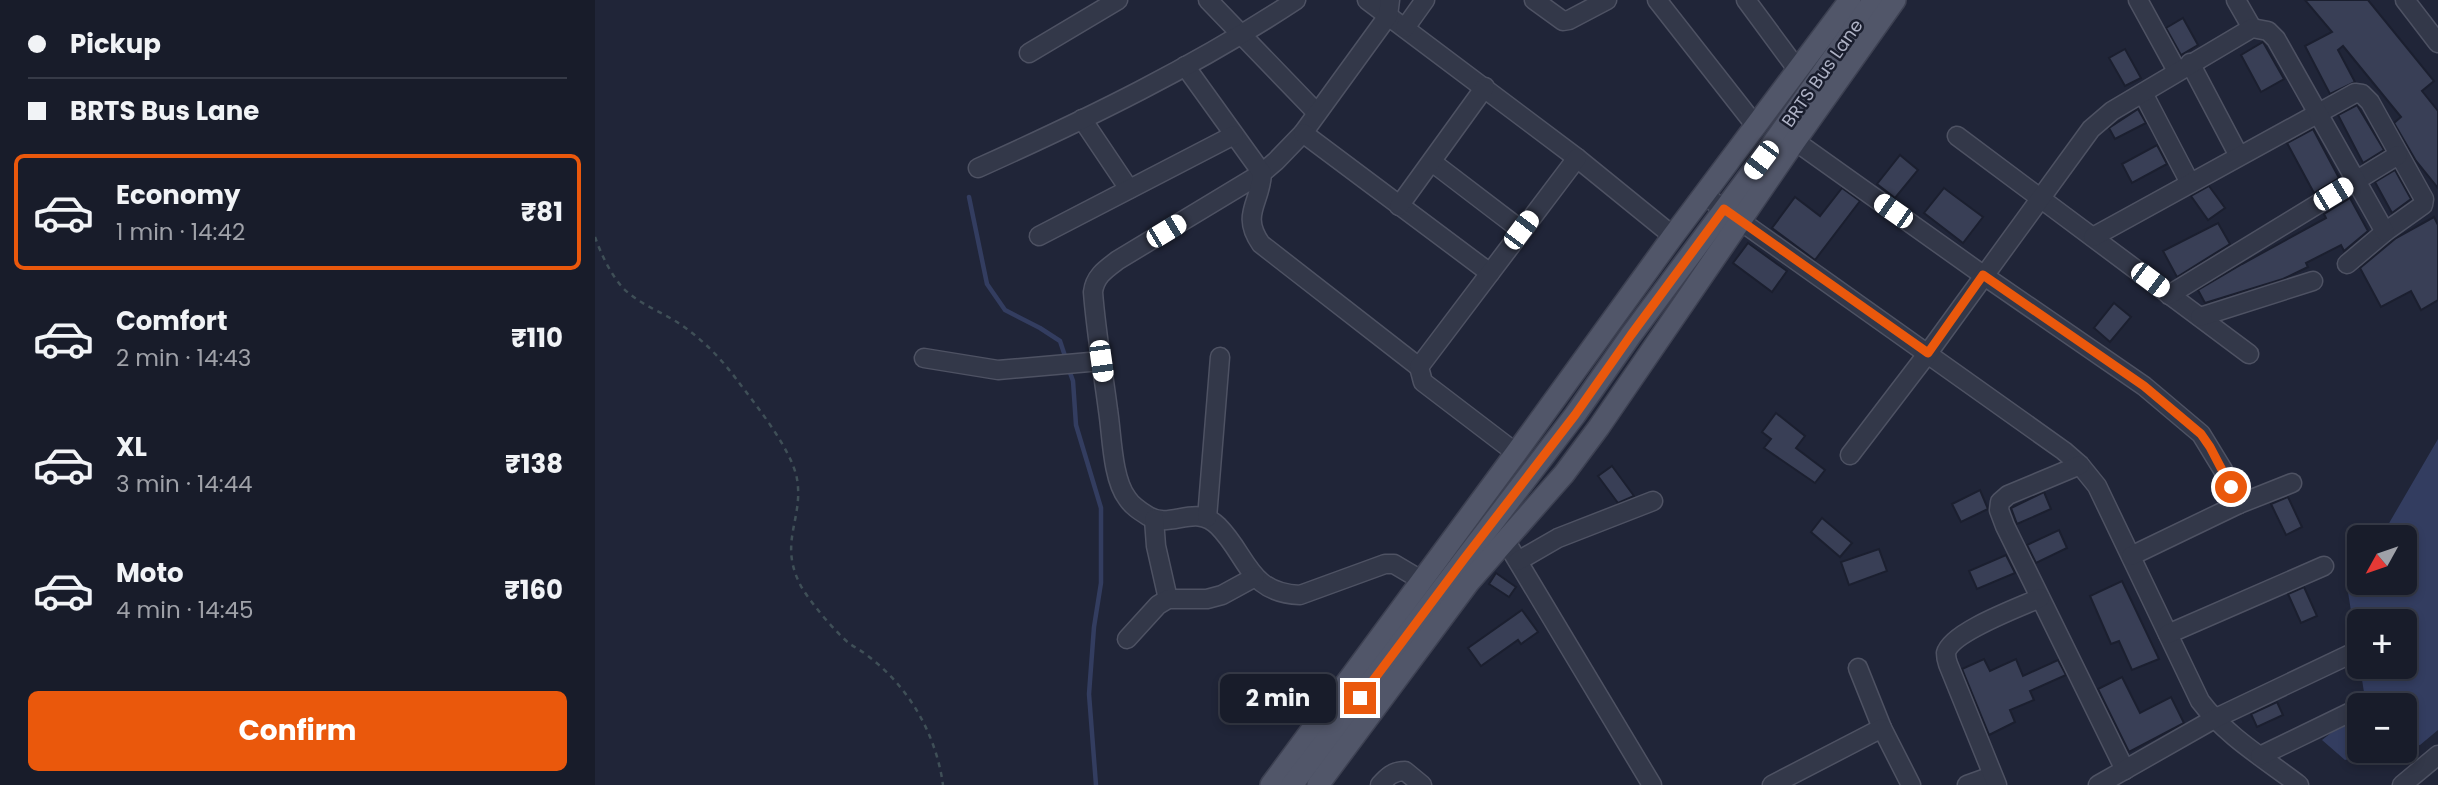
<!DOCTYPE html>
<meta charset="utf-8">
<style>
body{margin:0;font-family:Poppins,sans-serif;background:#212532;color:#f1f3f6;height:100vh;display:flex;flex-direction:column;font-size:26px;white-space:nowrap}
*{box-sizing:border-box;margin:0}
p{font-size:23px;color:#9fa1a8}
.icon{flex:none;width:38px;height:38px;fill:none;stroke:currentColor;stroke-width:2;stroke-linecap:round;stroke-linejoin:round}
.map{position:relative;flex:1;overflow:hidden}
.details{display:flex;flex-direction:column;background:#181c2a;width:595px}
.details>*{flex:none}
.top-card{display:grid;align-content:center;height:154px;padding:0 28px;background:#181c2a}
.needle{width:46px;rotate:230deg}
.tools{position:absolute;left:1752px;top:525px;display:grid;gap:14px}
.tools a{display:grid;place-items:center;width:70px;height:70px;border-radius:10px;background:#181c2a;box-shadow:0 4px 10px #0003,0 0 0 2px #363a47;font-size:35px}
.end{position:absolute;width:32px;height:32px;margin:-16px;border:9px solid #ea580c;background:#fff;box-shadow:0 0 0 4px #fff}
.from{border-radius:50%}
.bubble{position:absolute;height:49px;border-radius:10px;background:#181c2a;box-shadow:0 4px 10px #0003,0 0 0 2px #363a47;font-size:23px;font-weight:700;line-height:49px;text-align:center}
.car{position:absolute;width:21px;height:42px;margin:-21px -10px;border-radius:9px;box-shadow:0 0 5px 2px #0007;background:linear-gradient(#fff 24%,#345 0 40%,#fff 0 76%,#345 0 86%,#fff 0)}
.top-card b{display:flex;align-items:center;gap:24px;height:66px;font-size:26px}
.top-card b+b{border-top:2px solid #363a47}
.top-card i{width:18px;height:18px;background:#f1f3f6}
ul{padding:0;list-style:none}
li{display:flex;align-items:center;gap:21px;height:116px;margin:0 14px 10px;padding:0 14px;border:4px solid transparent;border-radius:10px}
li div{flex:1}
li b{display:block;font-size:26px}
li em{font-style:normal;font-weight:700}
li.on{border-color:#ea580c}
li>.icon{width:63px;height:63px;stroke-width:1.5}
.primary-button{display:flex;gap:14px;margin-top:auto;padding:14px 28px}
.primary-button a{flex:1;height:80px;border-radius:10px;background:#ea580c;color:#fff;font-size:28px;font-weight:700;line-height:80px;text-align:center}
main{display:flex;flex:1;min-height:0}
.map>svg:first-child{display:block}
.water{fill:#333d60}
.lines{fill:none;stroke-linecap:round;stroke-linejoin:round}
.stream{stroke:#333d60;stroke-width:4.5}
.building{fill:#393f56;stroke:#1b1f2f;stroke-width:2}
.minor-casing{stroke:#4e5263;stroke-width:21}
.major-casing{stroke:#3d4152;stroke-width:24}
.path{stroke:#3f4f57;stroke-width:2.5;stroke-dasharray:5 5;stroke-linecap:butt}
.minor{stroke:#333849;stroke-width:18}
.major{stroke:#515669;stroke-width:21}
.route{stroke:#ea580c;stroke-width:9}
.labels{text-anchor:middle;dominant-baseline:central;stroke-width:5;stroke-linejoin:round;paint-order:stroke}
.street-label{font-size:18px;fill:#aeb2c5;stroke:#191d2d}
</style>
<main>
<section class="details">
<div class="top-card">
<b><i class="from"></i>Pickup</b>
<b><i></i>BRTS Bus Lane</b>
</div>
<ul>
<li class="on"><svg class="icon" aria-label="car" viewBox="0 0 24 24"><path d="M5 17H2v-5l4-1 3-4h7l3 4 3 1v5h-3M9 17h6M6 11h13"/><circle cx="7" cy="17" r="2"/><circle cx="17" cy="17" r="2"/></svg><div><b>Economy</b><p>1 min · 14:42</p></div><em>₹81</em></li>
<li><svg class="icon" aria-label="car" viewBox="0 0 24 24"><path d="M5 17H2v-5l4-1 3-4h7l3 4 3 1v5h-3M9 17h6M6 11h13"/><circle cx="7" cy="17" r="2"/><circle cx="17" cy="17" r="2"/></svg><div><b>Comfort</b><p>2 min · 14:43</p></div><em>₹110</em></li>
<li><svg class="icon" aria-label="car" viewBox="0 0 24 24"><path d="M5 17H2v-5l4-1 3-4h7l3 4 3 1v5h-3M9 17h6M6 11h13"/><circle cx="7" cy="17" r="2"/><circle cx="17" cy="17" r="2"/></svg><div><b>XL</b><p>3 min · 14:44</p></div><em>₹138</em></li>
<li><svg class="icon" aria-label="car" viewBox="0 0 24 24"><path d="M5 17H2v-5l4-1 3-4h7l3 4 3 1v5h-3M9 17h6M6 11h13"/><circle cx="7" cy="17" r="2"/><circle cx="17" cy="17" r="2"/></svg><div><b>Moto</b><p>4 min · 14:45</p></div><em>₹160</em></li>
</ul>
<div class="primary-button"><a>Confirm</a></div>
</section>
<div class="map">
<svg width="1843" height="785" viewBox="0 0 1843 785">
<rect width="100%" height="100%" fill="#202538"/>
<g class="water">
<polygon points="1843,439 1843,730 1825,745 1810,747 1810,705 1771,705 1765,667 1810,667 1810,621 1764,621 1764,660 1751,580 1764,565 1764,583 1810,583 1810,537 1786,537"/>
<polygon points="1764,711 1764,751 1788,751 1750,760 1727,740"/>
</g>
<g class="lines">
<g class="stream">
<polyline points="374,197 392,284 410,310 445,328 465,341 471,359"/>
<polyline points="473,367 478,381 481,425 506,508 506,583 499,627 494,694 501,785"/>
</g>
</g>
<g class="building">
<polygon points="1710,0 1773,0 1839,81 1827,91 1843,111 1843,188 1821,161 1799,123 1806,117 1748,46 1743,50 1760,82 1735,94 1710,46 1737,32"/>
<polygon points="1588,18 1603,45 1586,55 1571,28"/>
<polygon points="1668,42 1689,79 1666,92 1646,55"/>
<polygon points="1530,49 1546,78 1530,86 1514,58"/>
<polygon points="1762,105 1789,150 1768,163 1743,115"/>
<polygon points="1543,109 1551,123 1520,139 1514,128"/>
<polygon points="1718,129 1744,178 1719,193 1692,143"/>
<polygon points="1562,145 1572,164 1537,183 1527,164"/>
<polygon points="1305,155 1323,170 1300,198 1282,184"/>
<polygon points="1800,170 1816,199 1797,213 1780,182"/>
<polygon points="1614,186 1630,208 1613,220 1596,196"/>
<polygon points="1247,188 1265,201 1220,260 1177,228 1200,197 1225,216"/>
<polygon points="1349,188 1388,217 1368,243 1329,213"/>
<polygon points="1755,198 1773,231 1749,251 1746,245 1711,263 1713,267 1688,279 1610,303 1603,290 1647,264 1731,218 1729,214"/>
<polygon points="1839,217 1843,225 1843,300 1826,310 1816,291 1786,307 1765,268 1801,238"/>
<polygon points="1623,223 1635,244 1582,277 1568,251"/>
<polygon points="1153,243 1192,271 1177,292 1138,263"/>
<polygon points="1519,303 1536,317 1515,342 1499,328"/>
<polygon points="1181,413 1210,436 1201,448 1230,470 1220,483 1169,448 1176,439 1167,432"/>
<polygon points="1017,466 1039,496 1023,503 1003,476"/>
<polygon points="1385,490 1393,509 1366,522 1357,504"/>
<polygon points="1449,492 1456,509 1422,524 1416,508"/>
<polygon points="1693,497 1707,527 1691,535 1676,504"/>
<polygon points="1227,518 1257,543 1245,557 1216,532"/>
<polygon points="1464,530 1472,548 1441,563 1432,545"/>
<polygon points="1284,549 1292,571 1254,585 1246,562"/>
<polygon points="1411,555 1420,573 1382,589 1374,571"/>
<polygon points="901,573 921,587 914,597 894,584"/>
<polygon points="1527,581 1564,659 1537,670 1524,641 1516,644 1495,596"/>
<polygon points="1709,587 1722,616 1706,623 1693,594"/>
<polygon points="927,610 943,632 926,644 923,640 886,666 873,648"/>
<polygon points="1389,659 1395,671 1421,659 1428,676 1463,660 1471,675 1435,691 1439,700 1415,710 1420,722 1394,735 1367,669"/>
<polygon points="1527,677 1545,713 1576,697 1589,723 1534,752 1503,689"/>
<polygon points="1682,702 1688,715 1662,727 1656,714"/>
</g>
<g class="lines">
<defs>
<g id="minor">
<polyline points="613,0 722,113"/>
<polyline points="772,0 982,158 1078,236"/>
<path d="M 795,0 L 793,16 L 708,133 L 681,161 L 667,173 L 523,260 C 511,269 500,276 498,292 C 501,332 508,371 513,410 C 517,435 517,478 532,498 C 537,506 545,511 553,516 C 576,530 600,503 623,526 C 653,556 653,593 705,595 L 790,564 L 799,564 L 826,580"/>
<polyline points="939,0 968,21 974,20 1012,0"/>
<polyline points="1062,0 1160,125"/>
<polyline points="1151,0 1202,69"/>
<polyline points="1543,0 1582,71"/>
<polyline points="1641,0 1657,28"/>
<polyline points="1810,0 1843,43"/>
<polyline points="810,28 830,0"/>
<polyline points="434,53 523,0"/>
<polyline points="1595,63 1644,156"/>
<path d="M 590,66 L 667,173 C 666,203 645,214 666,244 L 824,367"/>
<polyline points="1548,93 1595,183"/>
<polyline points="487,119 534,189"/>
<polyline points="708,133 895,273"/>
<polyline points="1362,136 1654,354"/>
<polyline points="1200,141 1388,275 1549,386 1606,434 1628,470 1644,504"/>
<polyline points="837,162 926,230"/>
<path d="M 383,168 C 492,119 601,66 701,0"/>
<path d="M 1109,195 L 1469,451 L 1485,465 L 1502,486 L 1605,701 C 1631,736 1670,759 1704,785"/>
<polyline points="804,206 890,87"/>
<polyline points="444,236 639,135"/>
<polyline points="1498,237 1760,93 1767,94 1775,102 1829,199 1828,205 1790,232 1752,264"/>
<polyline points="1574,295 1803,155"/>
<polyline points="1605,317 1718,281"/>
<polyline points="329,358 403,370 506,361"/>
<polyline points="921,453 828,382 824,367 982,158"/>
<polyline points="1255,455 1333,353 1496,129 1517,111 1657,28 1673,31 1681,39 1790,232"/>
<polyline points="1485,465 1413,495 1405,502 1404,510 1410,526 1530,770"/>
<polyline points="612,518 625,357"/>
<polyline points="559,519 561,546 573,599"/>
<polyline points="910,540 1057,785"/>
<polyline points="1536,556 1644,504 1697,483"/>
<polyline points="923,561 963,538 1058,501"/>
<polyline points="1573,634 1729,566"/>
<polyline points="532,639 563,605 573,599 612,599 627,595 660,577"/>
<polyline points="1263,668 1287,728"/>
<polyline points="1665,756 1764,708"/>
<path d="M 785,785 C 792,777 798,771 810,771 L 827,785"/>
<polyline points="1177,785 1287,728 1316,785"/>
<polyline points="1372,785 1397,776"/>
<path d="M 1402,785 L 1353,664 C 1352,661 1351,657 1351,653 C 1356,632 1425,607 1445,598"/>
<polyline points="1503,785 1619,719 1764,650"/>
<polyline points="1807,785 1843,755"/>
</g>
<g id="major">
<polyline points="676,785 921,453 1078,236 1255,0"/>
<polyline points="697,785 980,415 1036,335 1166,160 1279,0"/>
<polyline points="723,785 874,582 969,474 1004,427 1200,141 1300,0"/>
</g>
</defs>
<use href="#minor" class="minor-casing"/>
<use href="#major" class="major-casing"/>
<path class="path" d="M 0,237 C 6,254 16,275 28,288 C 43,303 64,311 82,322 C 106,338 125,357 142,380 C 161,405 197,450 202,479 C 209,520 182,543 207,588 C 217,604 240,632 255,644 C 261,648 267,651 273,656 C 314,687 341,734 348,785"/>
<use href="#minor" class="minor"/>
<use href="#major" class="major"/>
</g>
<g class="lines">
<polyline class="route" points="765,698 869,559 980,415 1036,335 1129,209 1333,353 1388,275 1549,386 1606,434 1615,447 1636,487"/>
</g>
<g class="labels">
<g class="street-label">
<text transform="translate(1227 73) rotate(-55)">BRTS Bus Lane</text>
</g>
</g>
</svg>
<div class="tools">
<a><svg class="needle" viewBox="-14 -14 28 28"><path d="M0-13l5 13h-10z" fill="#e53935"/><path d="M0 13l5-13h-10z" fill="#9fa1a8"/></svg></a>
<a>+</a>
<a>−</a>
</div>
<i class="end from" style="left:1636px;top:487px"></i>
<i class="end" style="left:765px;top:698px"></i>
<div class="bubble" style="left:625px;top:674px;width:116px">2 min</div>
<i class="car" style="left:1166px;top:160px;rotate:217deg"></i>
<i class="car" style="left:1738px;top:194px;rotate:59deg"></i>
<i class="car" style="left:1298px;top:211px;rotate:305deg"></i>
<i class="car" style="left:926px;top:230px;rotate:37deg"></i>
<i class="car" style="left:571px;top:231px;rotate:59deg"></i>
<i class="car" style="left:1555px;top:280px;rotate:127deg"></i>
<i class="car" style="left:506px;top:361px;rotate:172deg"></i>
</div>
</main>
